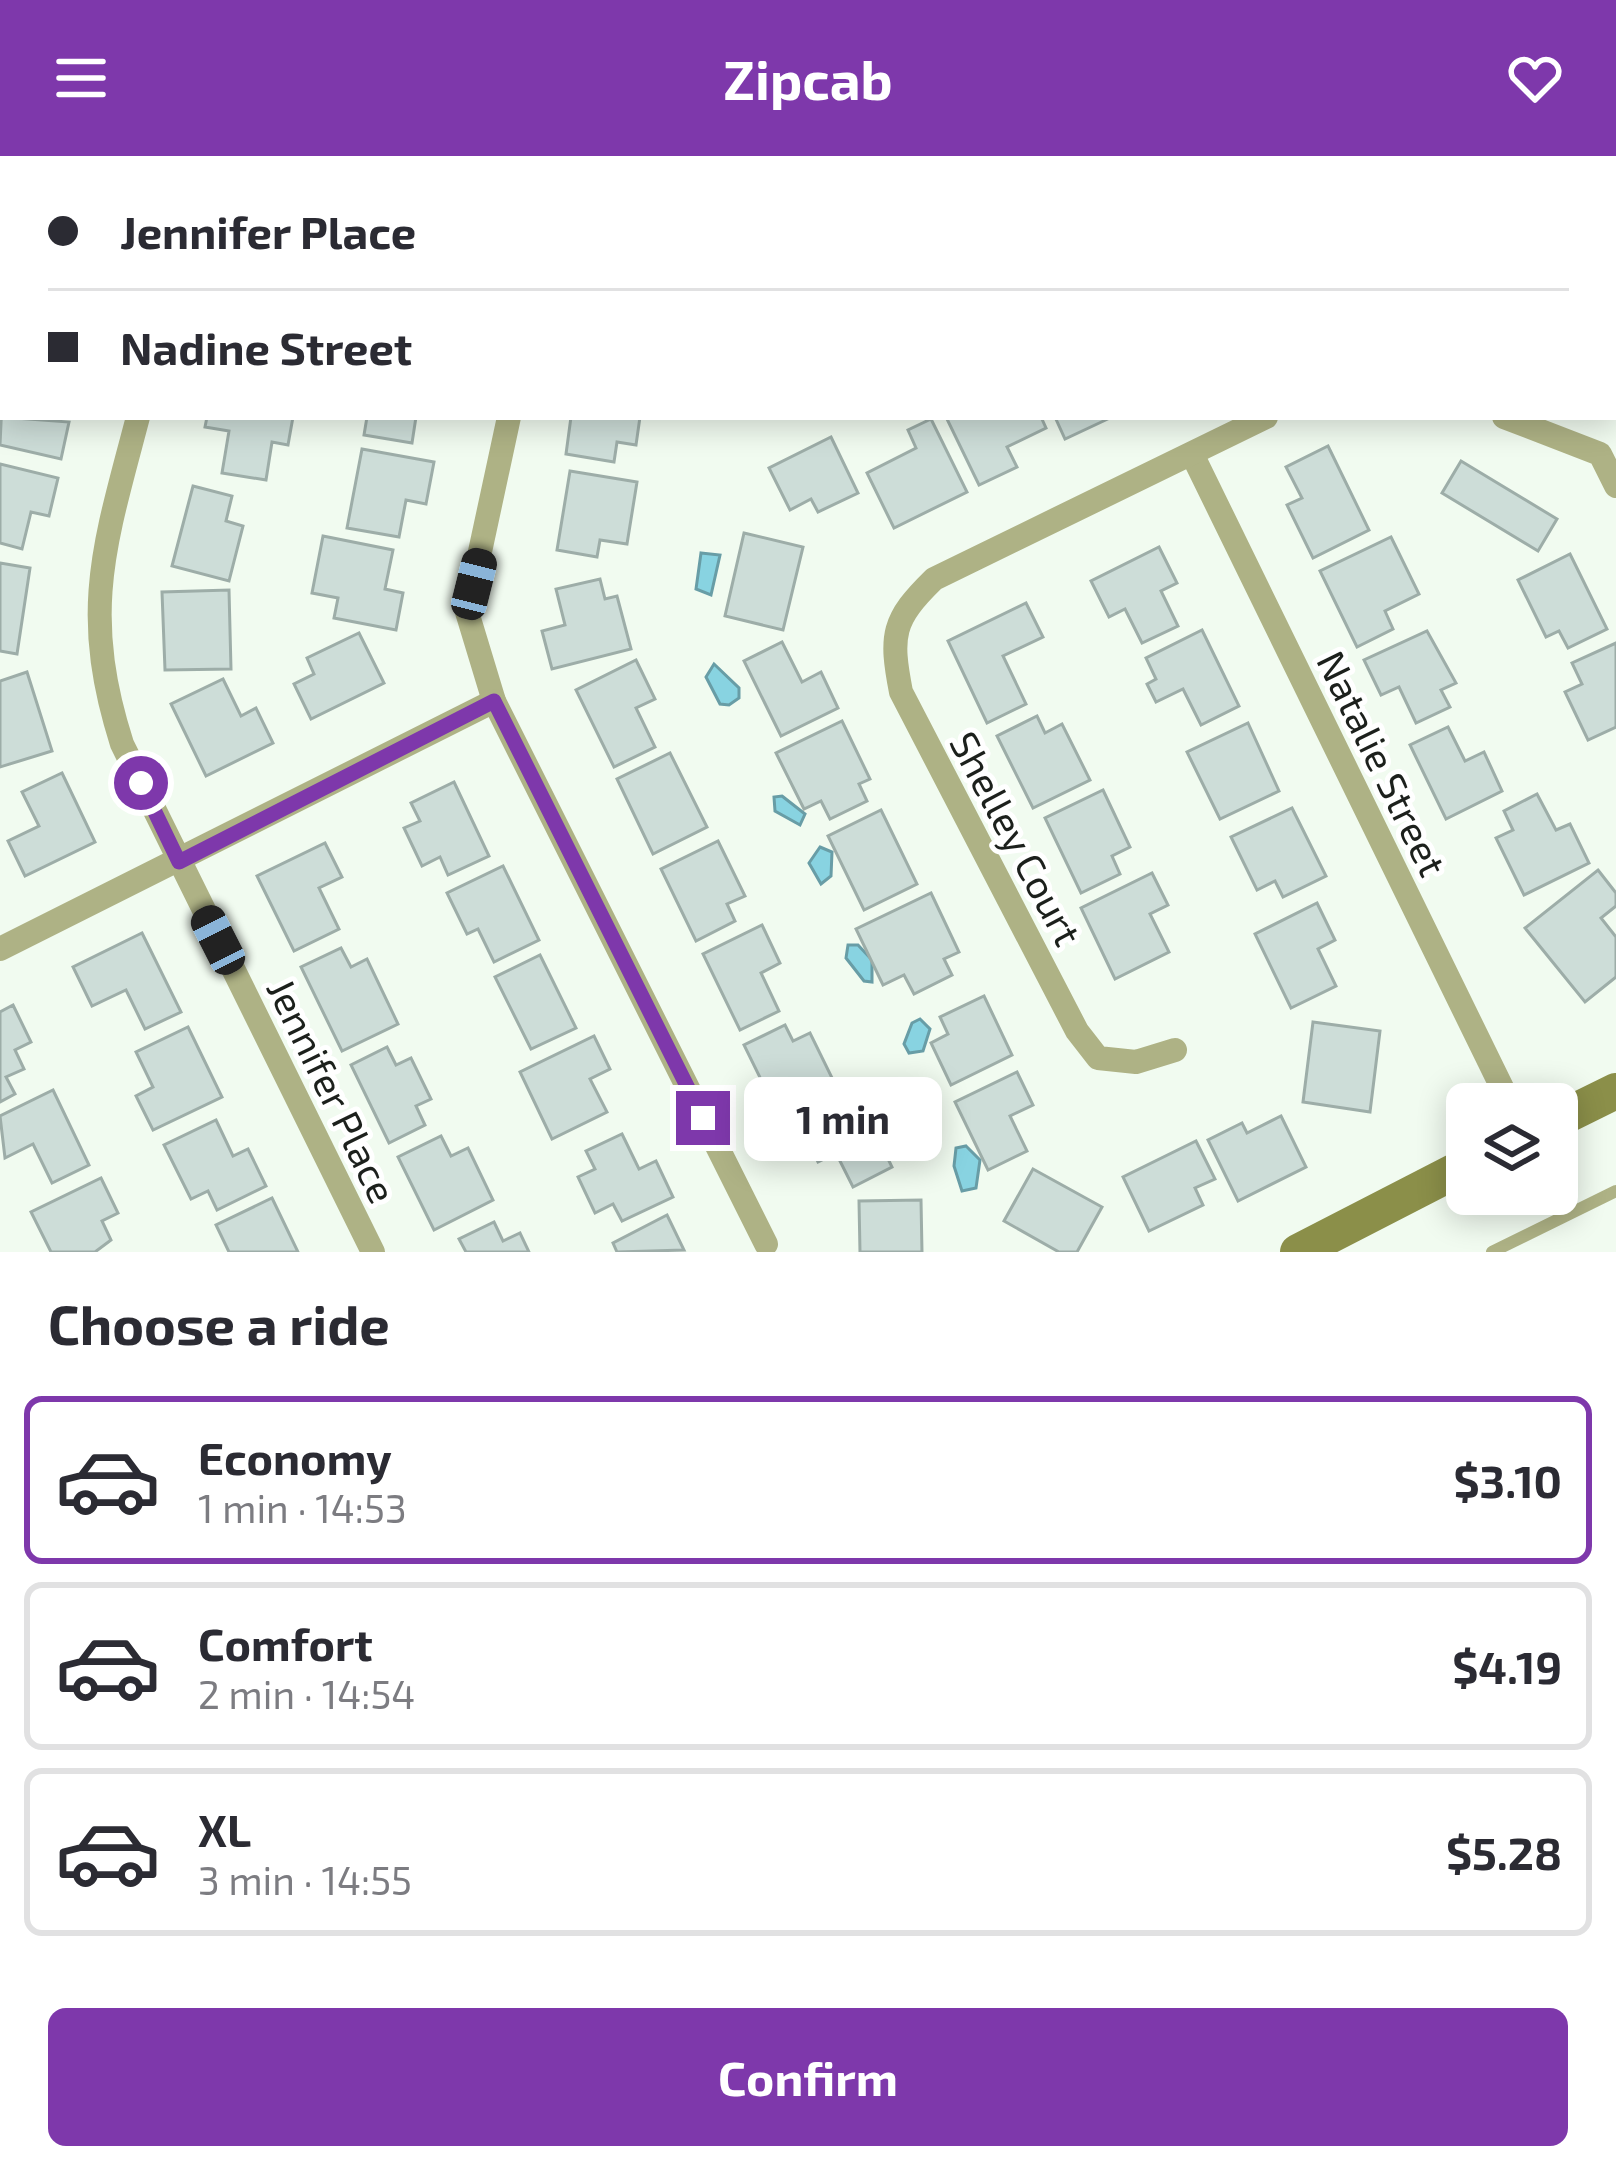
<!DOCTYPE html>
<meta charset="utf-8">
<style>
body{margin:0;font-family:"Exo 2",sans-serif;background:#f7f7f7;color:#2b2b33;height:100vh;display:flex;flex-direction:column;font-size:45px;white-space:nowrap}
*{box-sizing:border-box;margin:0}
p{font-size:39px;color:#7c7c81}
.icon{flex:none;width:66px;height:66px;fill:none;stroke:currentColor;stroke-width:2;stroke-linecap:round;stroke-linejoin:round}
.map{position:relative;height:1096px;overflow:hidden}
.sheet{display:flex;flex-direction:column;background:#fff;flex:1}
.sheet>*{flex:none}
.banner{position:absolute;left:0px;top:0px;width:1617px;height:264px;box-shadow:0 6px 30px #0003;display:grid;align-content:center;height:264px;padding:0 48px;background:#fff}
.buttons{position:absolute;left:1446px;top:927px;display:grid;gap:24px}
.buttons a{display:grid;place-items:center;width:132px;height:132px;border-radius:18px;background:#fff;box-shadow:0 6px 30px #0003;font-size:60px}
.end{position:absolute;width:54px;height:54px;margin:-27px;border:15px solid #7e38ab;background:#fff;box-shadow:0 0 0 6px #fff}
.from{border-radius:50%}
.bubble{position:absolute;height:84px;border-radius:18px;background:#fff;box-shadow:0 6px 30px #0003;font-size:39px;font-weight:700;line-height:84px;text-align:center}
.car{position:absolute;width:36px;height:72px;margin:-36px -18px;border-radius:15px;box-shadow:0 0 9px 3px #0007;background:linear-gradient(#222 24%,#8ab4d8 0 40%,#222 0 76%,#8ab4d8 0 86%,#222 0)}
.banner b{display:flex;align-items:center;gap:42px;height:114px;font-size:45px}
.banner b+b{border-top:3px solid #e1e1e2}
.banner i{width:30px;height:30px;background:#2b2b33}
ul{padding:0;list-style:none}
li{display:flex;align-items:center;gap:36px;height:168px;margin:0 24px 18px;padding:0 24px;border:6px solid #e1e1e2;border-radius:18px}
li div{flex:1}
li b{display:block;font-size:45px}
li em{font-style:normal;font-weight:700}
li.on{border-color:#7e38ab}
li>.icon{width:108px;height:108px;stroke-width:1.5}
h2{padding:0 48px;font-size:54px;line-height:144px}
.action{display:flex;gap:24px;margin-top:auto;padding:24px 48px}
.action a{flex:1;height:138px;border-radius:18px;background:#7e38ab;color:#fff;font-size:48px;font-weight:700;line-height:138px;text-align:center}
header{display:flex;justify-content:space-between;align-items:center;height:156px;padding:0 48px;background:#7e38ab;color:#fff;font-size:54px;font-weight:700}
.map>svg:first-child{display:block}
.water{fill:#88d3e1;stroke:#689da6;stroke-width:3}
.building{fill:#cdddd8;stroke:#9dada8;stroke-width:3}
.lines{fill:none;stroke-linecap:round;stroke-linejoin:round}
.lane{stroke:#aeb285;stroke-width:12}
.street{stroke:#aeb285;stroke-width:24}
.secondary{stroke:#8b8f49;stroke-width:36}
.route{stroke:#7e38ab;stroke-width:15}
.labels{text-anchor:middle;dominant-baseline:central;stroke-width:10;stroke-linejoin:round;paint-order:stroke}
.street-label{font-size:39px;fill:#1c201c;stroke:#fff}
</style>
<header><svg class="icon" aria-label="menu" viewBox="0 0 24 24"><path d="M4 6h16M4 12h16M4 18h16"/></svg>Zipcab<svg class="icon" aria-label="heart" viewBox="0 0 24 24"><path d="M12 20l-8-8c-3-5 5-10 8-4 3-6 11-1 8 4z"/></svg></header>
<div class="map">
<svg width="1616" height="1096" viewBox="0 0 1616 1096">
<rect width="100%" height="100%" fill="#f1fbf0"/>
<g class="water">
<polygon points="701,397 720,399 711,439 696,433"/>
<polygon points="714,508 739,532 739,542 729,549 720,548 706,521"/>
<polygon points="782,640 805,658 800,669 775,655 774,641"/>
<polygon points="820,691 832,696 831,720 821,728 809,707"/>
<polygon points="848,789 858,789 872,804 872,826 864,825 846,802"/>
<polygon points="920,863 930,873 923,895 909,897 904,888 912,867"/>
<polygon points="966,990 980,1004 976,1032 962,1035 954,1010 956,992"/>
</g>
<g class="building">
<rect x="253" y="0" width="57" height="3"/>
<rect x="385" y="0" width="51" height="3"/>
<rect x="589" y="0" width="75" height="3"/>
<polygon points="1143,0 1236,0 1237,3 1145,3"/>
<polygon points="1373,0 1442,0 1436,3"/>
<polygon points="3,224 3,261 69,266 61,303 0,289"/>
<polygon points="207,261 293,261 288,289 272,286 266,324 222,317 229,275 205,271"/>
<polygon points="367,261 416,261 412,287 364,279"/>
<polygon points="571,261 640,261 636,289 617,286 614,306 566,298"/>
<polygon points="946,261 1041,261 1046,272 1007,291 1017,311 979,329"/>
<polygon points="1055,261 1112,261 1065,283"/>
<polygon points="931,263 967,336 894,372 867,317 916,292 908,274"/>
<polygon points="831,281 858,337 818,356 811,343 790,354 769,312"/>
<polygon points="1328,290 1369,374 1313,402 1287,349 1302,342 1286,311"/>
<polygon points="362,293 434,306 426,348 406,344 399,381 347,372"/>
<polygon points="1461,305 1557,363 1538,395 1442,337"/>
<polygon points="0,308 58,322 49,360 31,356 22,393 0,387"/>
<polygon points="570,315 637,326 627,388 600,384 597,401 557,394"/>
<polygon points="193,330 232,340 226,365 243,370 229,425 172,410"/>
<polygon points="744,377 803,391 783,474 725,460"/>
<polygon points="323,380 393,394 385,433 403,437 396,474 334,462 338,442 312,437"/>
<polygon points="1391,381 1419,438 1385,455 1393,473 1357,491 1320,415"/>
<polygon points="1159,391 1177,427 1161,435 1178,470 1142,487 1125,453 1109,461 1091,425"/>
<polygon points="1570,398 1607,473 1568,492 1559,475 1546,481 1518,424"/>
<polygon points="0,407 30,412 17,498 0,495"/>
<polygon points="600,423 605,443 617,440 631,493 552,513 542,475 565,469 556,433"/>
<polygon points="229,434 231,513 165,514 162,436"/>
<polygon points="1026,447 1043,481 1003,500 1026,548 987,567 948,485"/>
<polygon points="1202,474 1239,550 1201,569 1183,533 1156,546 1147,528 1156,523 1146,502"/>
<polygon points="1427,475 1456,527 1441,534 1450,551 1416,567 1399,531 1381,539 1364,504"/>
<polygon points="359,477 384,527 311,563 294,528 314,518 307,502"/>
<polygon points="782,486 802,526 821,516 838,552 781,580 744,505"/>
<polygon points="1616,487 1616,571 1588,584 1565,536 1582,528 1572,507"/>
<polygon points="636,504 655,543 636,552 655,591 614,611 576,534"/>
<polygon points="27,516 52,595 0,611 0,525"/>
<polygon points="223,523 241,560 256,552 273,587 206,620 171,548"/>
<polygon points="1037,560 1045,577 1062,568 1090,624 1033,652 997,580"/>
<polygon points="842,565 870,623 859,628 867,645 830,663 821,645 804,653 776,597"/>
<polygon points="1248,567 1279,635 1220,663 1187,596"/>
<polygon points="1448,571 1465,605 1484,596 1502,635 1446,663 1410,589"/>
<polygon points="670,597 707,671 653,698 617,623"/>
<polygon points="62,617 95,686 25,720 8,685 39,670 22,636"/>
<polygon points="454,626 489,700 448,719 440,701 422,710 404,672 420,665 411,647"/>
<polygon points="1103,634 1130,691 1112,700 1120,718 1081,737 1045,662"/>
<polygon points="1537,638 1556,674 1570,668 1589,707 1524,739 1496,682 1513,674 1504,655"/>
<polygon points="1292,652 1326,720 1283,741 1275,725 1257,734 1231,681"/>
<polygon points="881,654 917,728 864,754 828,680"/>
<polygon points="718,685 745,740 727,748 735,765 696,785 661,713"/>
<polygon points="325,687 342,721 319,732 339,773 294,795 257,720"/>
<polygon points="503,710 539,784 494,806 478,773 467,778 447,737"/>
<polygon points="1598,714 1616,737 1616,750 1601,762 1616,781 1616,821 1585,846 1525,772"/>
<polygon points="1152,717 1168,749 1150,758 1169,796 1115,823 1081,752"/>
<polygon points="931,737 959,796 944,803 952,819 914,838 904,819 883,829 856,773"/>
<polygon points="1317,747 1335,784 1318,793 1336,830 1291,852 1255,778"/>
<polygon points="762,769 780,807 761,817 779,855 740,874 703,798"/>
<polygon points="142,777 181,856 145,873 126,834 92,850 73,811"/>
<polygon points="341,792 351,811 367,803 398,868 342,895 301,811"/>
<polygon points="540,799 576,872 531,893 495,821"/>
<polygon points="984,840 1012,899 951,929 931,887 948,878 940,861"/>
<polygon points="13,849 31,886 15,894 24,913 6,921 15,938 0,946 0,856"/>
<polygon points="1313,866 1380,875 1370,956 1303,946"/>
<polygon points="785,869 793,885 810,877 836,930 778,958 744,889"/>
<polygon points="188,871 222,941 153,974 136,940 153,931 136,896"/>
<polygon points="594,880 610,913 590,923 607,956 552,983 520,916"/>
<polygon points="387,891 396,909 411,902 431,943 416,950 425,969 389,987 351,909"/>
<polygon points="1017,916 1033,949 1010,960 1027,995 988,1014 955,946"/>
<polygon points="53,934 89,1009 52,1027 33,988 5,1002 0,960"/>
<polygon points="860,945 892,1011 853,1031 836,997 818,1006 802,973"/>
<polygon points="1281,960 1306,1011 1238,1045 1208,984 1242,967 1247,977"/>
<polygon points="216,964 233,1000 248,993 266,1030 217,1054 208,1035 191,1043 164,989"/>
<polygon points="622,978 639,1013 656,1005 673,1041 622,1065 613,1048 595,1057 578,1021 595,1013 586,995"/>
<polygon points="441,980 451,1000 468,992 493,1044 434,1074 398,1001"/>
<polygon points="1196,985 1215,1023 1195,1032 1203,1049 1149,1075 1123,1021"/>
<polygon points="1033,1013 1102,1051 1077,1096 1059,1096 1004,1065"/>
<polygon points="101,1022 118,1057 102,1065 111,1084 95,1096 51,1096 31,1056"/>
<polygon points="272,1042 298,1096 229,1096 216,1069"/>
<polygon points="921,1044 922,1096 860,1096 859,1045"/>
<polygon points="667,1059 684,1094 617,1096 613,1087"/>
<polygon points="494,1066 503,1085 520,1077 529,1096 466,1096 459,1083"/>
</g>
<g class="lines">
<polyline class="lane" points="1492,1096 1616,1035"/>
<g class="street">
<polyline points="152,0 152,3"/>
<polyline points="1299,0 1301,3"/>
<polyline points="522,3 522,0"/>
<polyline points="977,3 983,0"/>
<path d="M 138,261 C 104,390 80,456 122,588 L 373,1096"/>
<polyline points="509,261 467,456 494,545 766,1088"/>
<polyline points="1504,261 1600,298 1616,330"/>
<polyline points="1192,298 1510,948"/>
<polyline points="0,793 494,545"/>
<path d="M 1175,894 L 1136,906 L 1098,902 L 1077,875 L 901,536 C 890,479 892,464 934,423 L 1266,261"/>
</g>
<g class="secondary">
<polyline points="1557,964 1616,935"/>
<polyline points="1298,1096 1467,1009"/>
</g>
</g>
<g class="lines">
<polyline class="route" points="141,627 179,706 494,545 703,962"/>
</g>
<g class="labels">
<g class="street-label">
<text transform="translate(1383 607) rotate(64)">Natalie Street</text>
<text transform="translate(1017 682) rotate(62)">Shelley Court</text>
<text transform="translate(333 934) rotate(64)">Jennifer Place</text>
</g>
</g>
</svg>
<div class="buttons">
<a><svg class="icon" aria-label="layers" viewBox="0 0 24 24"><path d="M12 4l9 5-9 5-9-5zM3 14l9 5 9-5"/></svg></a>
</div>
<i class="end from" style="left:141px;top:627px"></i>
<i class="end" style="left:703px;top:962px"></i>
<div class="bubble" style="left:744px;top:921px;width:198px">1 min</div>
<i class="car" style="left:474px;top:428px;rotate:14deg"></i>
<i class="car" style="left:218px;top:784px;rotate:333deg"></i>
<div class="banner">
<b><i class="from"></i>Jennifer Place</b>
<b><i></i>Nadine Street</b>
</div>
</div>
<section class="sheet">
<h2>Choose a ride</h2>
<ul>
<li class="on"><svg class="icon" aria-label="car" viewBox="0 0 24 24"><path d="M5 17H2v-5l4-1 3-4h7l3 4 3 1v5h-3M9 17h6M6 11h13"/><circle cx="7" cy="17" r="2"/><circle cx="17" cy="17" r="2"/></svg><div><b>Economy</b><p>1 min · 14:53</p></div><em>$3.10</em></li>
<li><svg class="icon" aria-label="car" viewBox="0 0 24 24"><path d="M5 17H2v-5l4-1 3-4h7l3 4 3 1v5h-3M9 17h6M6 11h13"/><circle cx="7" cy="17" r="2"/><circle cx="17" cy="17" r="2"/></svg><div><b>Comfort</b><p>2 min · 14:54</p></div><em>$4.19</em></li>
<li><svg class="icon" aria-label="car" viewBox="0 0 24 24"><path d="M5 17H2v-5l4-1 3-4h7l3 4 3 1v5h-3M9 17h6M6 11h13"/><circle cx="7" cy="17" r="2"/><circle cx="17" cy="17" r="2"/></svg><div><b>XL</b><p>3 min · 14:55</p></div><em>$5.28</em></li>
</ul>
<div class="action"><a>Confirm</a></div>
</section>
